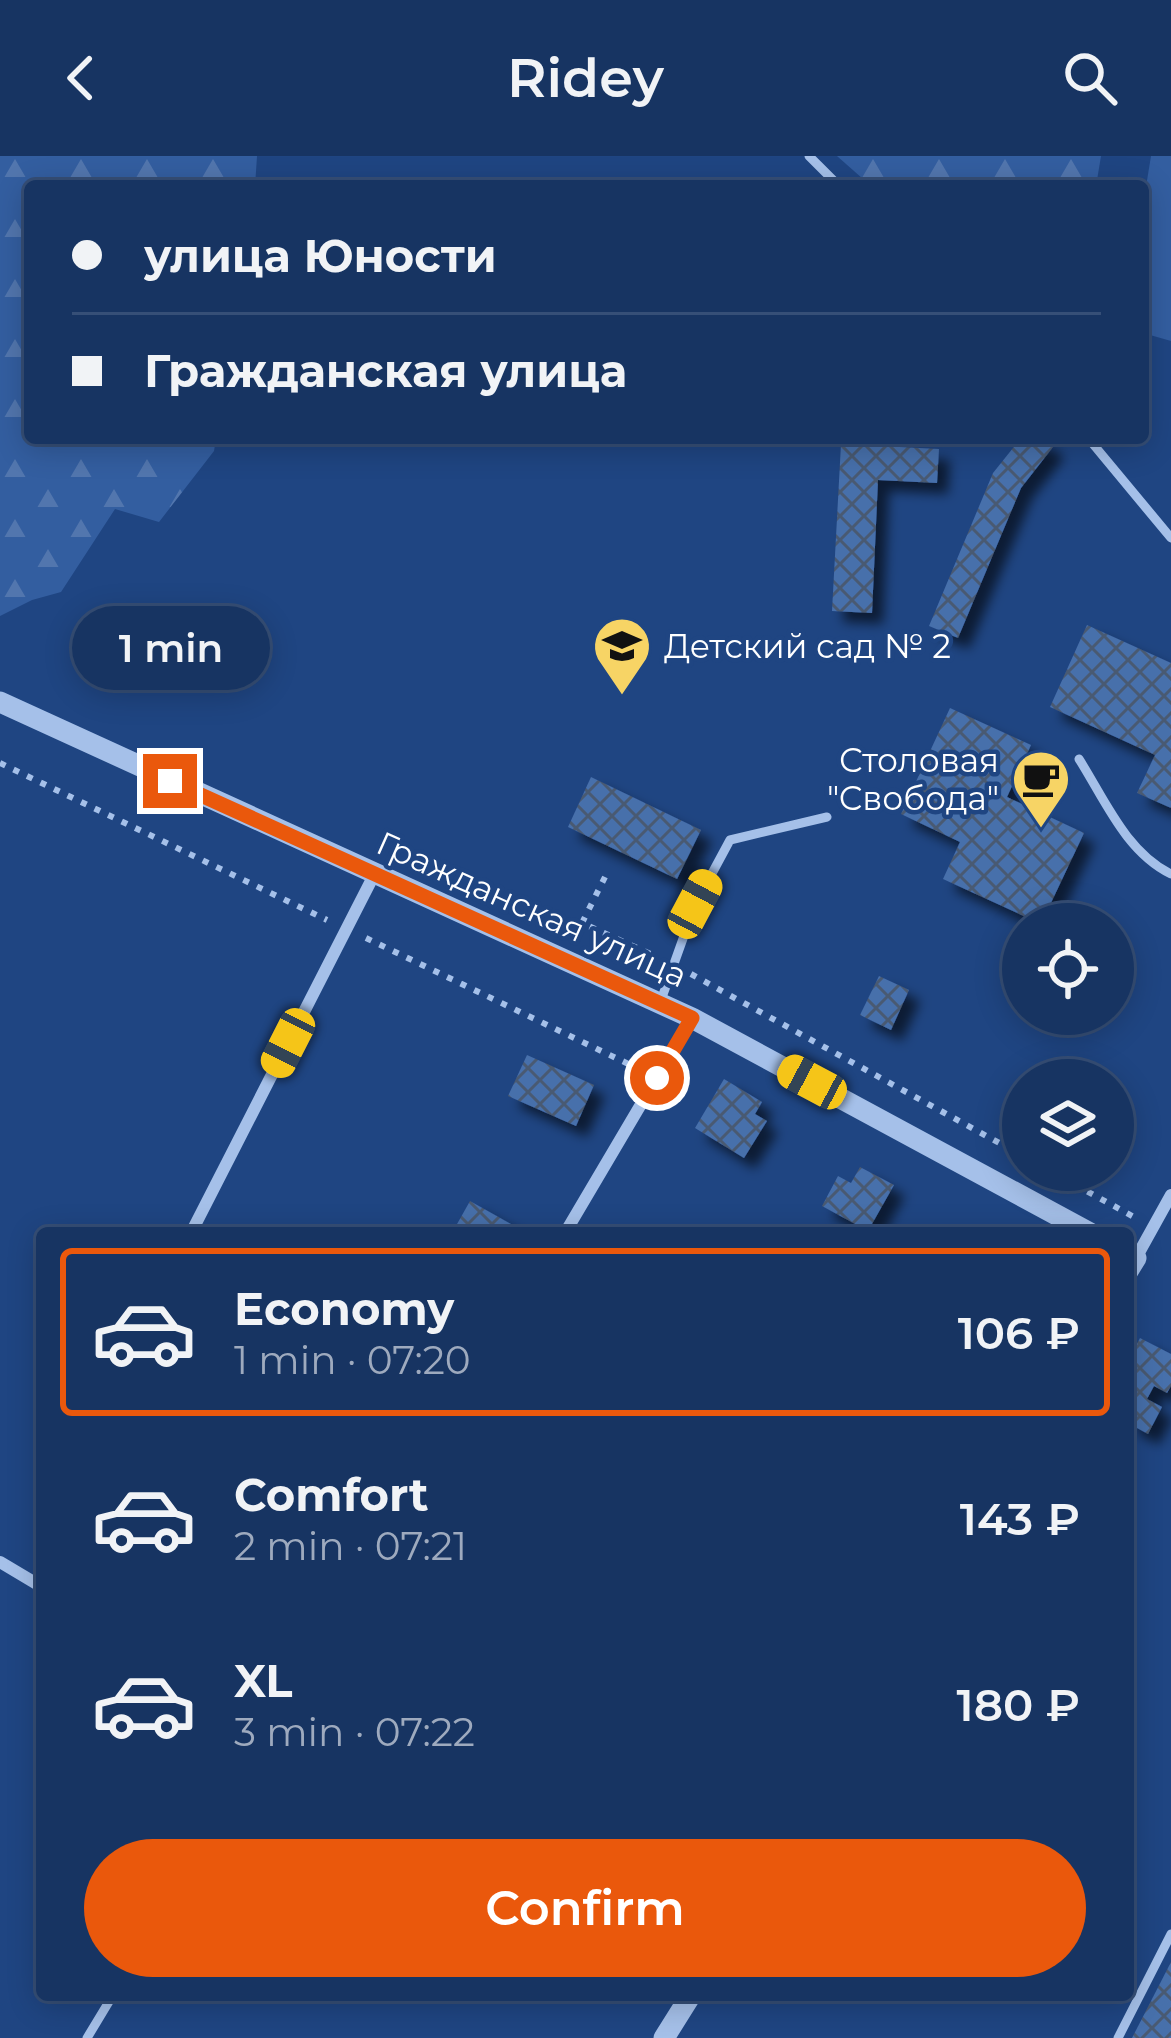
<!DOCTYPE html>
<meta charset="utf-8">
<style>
body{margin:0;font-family:Montserrat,sans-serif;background:#243f6b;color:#f1f3f6;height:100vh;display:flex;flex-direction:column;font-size:45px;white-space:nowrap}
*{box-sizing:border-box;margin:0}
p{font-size:39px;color:#9eaabe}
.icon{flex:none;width:66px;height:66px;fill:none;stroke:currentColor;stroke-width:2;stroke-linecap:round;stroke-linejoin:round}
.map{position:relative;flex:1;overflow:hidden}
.drawer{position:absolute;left:36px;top:1071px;width:1098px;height:774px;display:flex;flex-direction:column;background:#173462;border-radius:12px;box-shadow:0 6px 30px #0003,0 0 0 3px #364f77}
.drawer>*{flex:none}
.guide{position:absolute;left:24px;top:24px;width:1125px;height:264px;border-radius:12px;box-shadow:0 6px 30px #0003,0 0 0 3px #364f77;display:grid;align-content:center;height:264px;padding:0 48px;background:#173462}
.buttons{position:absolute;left:1002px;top:747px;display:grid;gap:24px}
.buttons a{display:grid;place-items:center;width:132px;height:132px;border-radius:50%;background:#173462;box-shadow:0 6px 30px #0003,0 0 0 3px #364f77;font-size:60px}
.end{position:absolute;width:54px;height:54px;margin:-27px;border:15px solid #ea580c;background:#fff;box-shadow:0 0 0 6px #fff}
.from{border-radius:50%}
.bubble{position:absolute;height:84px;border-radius:42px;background:#173462;box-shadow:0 6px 30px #0003,0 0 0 3px #364f77;font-size:39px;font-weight:600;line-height:84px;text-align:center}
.car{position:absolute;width:36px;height:72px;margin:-36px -18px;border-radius:15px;box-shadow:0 0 9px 3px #0007;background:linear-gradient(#f5c518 24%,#345 0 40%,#f5c518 0 76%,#345 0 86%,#f5c518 0)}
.guide b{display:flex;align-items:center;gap:42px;height:114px;font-size:45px}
.guide b+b{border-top:3px solid #364f77}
.guide i{width:30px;height:30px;background:#f1f3f6}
ul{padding:21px 0 0;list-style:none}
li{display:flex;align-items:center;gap:36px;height:168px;margin:0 24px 18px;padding:0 24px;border:6px solid transparent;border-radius:12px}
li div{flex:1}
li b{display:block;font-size:45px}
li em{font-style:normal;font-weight:600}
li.selected{border-color:#ea580c}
li>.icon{width:108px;height:108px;stroke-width:1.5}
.cta{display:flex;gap:24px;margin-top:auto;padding:24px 48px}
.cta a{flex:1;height:138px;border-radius:72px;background:#ea580c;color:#fff;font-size:48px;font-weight:600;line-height:138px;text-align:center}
header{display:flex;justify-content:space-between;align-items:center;height:156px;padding:0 48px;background:#173462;font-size:54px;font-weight:600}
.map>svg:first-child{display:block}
.forest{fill:url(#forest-firs)}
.green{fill:#335ea0}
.building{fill:url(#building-cross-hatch);filter:url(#shadow)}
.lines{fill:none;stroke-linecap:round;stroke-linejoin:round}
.path{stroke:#a5c0e9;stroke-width:6;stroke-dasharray:6 9;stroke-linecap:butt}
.service{stroke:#a5c0e9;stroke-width:9}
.minor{stroke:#a5c0e9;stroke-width:12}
.tertiary{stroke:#a5c0e9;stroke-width:21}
.route{stroke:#ea580c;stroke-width:15}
.labels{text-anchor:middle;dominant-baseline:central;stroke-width:9;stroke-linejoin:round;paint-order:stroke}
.poi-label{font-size:33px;fill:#fff;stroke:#1f4582;text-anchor:start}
.street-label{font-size:33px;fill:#fff;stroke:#1f4582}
</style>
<header><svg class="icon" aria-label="back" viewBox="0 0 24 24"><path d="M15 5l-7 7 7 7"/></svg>Ridey<svg class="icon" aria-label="search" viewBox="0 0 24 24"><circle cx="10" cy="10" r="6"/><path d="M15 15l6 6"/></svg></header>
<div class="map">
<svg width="1171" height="1882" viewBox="0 0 1171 1882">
<defs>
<pattern id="forest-firs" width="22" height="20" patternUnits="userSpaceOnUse" patternTransform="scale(3)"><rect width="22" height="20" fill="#335ea0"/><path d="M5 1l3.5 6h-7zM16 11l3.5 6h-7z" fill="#5276ae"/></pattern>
<pattern id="building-cross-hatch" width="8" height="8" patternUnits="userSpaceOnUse" patternTransform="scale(3)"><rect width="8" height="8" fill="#476fab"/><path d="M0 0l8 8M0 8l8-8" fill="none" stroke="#4a5a72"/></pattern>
<filter id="shadow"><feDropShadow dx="11" dy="11" stdDeviation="6" flood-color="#0009"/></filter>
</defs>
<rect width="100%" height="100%" fill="#1f4582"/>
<g class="forest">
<polygon points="0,0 257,0 255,30 30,30 30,282 216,282 214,295 159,366 115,353 61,436 32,444 0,460"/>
<polygon points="837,0 1101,0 1096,30 871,30"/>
</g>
<polygon class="green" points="1151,0 1171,0 1171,185 1143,177 1143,49"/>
<g class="building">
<polygon points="1021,282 1042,282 1053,291 1021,332 958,482 929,470 993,317"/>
<polygon points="841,288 939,293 937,327 878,324 872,457 832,455"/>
<polygon points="1087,469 1171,507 1171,652 1137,637 1155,599 1050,551"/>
<polygon points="950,552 1031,589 1007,641 1084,677 1041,768 943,723 960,686 901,658"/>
<polygon points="591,621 701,674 677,723 568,671"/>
<polygon points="879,820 909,834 891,874 860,859"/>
<polygon points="527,899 594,929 576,970 508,940"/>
<polygon points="724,923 762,946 755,958 767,965 744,1002 695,972"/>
<polygon points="860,1011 894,1029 868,1075 822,1050 838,1020 851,1027"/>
<polygon points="470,1045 527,1077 452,1077"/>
<polygon points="1140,1182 1171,1198 1171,1230 1167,1237 1154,1230 1147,1243 1162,1251 1148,1278 1128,1267 1128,1204"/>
<polygon points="1171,1806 1171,1882 1132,1882"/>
</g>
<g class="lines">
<g class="path">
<polyline points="0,607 327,764"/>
<polyline points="605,721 582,767 657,801"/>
<polyline points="366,782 641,914"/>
<polyline points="691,818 1023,1000"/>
<polyline points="1048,1014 1134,1061"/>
</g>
<g class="service">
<polyline points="809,0 839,30"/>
<polyline points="1088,282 1171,382"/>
<path d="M 1079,603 C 1105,644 1126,696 1171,718"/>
<polyline points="660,847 695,749 730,684 827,661"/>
<polyline points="87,1882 113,1839"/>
<polyline points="1118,1882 1171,1778"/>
</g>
<g class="minor">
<polyline points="191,1077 374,719"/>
<polyline points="565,1077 692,862"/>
<polyline points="1136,1102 1171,1039"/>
<polyline points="0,1406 42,1431"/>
</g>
<g class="tertiary">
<polyline points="0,546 692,862 1090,1077"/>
<polyline points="1128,1098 1136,1102 1128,1115"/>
<polyline points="664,1882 691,1839"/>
</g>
</g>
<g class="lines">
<polyline class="route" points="170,625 692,862 657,922"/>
</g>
<defs>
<symbol id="school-pin" viewBox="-11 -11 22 30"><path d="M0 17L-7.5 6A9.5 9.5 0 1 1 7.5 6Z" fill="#f7d465" stroke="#1f4582"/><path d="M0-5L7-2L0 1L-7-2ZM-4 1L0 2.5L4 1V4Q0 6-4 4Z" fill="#111"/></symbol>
<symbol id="cafe-pin" viewBox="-11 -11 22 30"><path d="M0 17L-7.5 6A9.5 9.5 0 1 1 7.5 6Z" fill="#f7d465" stroke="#1f4582"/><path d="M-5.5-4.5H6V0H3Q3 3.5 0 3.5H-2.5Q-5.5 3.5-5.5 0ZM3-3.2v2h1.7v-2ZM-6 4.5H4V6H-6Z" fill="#111"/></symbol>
</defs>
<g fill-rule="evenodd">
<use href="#school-pin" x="589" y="457" width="66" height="90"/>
<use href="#cafe-pin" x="1008" y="590" width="66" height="90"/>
</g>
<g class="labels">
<g class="poi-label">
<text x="664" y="490">Детский сад № 2</text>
<text x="999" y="604" text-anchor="end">Столовая<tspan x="999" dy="38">"Свобода"</tspan></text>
</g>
<g class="street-label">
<text transform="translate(532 753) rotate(24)">Гражданская улица</text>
</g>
</g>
</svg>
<div class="buttons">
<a><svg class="icon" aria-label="locate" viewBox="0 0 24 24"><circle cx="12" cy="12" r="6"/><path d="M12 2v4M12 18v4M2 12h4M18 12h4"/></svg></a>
<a><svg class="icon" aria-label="layers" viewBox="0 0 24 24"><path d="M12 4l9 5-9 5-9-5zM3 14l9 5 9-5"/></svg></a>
</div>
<i class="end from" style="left:657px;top:922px"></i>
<i class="end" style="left:170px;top:625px"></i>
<div class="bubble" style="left:72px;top:450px;width:198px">1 min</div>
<i class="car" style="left:695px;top:748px;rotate:28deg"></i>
<i class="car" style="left:288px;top:887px;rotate:207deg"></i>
<i class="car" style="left:812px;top:926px;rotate:298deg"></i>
<div class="guide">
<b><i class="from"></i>улица Юности</b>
<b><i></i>Гражданская улица</b>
</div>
<section class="drawer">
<ul>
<li class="selected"><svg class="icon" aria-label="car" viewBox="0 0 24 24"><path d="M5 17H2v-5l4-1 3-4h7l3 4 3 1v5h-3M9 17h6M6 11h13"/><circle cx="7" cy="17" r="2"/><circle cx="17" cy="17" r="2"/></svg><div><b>Economy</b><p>1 min · 07:20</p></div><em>106 ₽</em></li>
<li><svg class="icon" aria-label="car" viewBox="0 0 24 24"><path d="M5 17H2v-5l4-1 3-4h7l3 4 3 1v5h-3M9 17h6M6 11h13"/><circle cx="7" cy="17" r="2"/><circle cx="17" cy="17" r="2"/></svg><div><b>Comfort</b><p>2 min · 07:21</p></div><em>143 ₽</em></li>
<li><svg class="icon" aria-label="car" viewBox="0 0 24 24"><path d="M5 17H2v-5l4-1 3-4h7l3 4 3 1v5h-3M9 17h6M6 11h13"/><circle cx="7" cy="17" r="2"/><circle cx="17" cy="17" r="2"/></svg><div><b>XL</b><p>3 min · 07:22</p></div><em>180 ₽</em></li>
</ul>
<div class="cta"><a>Confirm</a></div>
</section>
</div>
